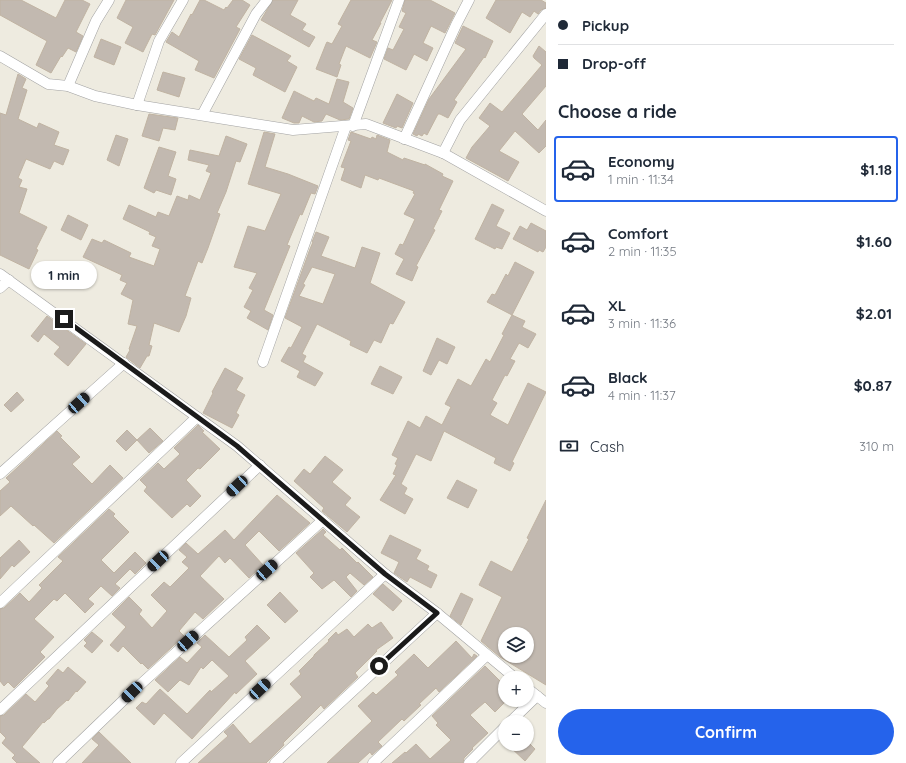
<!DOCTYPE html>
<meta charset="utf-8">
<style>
body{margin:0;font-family:Quicksand,sans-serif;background:#f6f6f7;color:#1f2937;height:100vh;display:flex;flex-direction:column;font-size:15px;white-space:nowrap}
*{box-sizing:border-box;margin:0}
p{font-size:13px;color:#747a83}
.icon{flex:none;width:22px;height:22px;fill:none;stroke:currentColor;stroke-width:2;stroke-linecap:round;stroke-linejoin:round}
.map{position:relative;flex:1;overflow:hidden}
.details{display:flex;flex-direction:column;background:#fff;width:360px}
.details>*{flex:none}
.top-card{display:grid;align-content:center;height:88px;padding:0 12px;background:#fff}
.buttons{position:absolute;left:498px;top:627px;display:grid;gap:8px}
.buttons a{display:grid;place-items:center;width:36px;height:36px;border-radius:50%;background:#fff;box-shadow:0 1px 3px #0004;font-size:20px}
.end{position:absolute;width:18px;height:18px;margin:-9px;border:5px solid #1b1b1b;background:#fff;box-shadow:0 0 0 2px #fff}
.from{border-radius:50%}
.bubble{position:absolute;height:28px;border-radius:14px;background:#fff;box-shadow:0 1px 3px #0004;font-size:13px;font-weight:800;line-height:28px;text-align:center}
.car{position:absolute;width:12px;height:24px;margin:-12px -6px;border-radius:5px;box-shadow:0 0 3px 1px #0007;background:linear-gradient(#222 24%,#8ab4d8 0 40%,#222 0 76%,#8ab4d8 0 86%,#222 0)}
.top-card b{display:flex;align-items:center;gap:14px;height:38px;font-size:15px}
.top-card b+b{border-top:1px solid #e0e1e3}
.top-card i{width:10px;height:10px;background:#1f2937}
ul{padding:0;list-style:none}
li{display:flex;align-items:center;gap:12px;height:66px;margin:0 8px 6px;padding:0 4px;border:2px solid transparent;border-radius:4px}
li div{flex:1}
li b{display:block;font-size:15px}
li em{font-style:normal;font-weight:800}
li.current{border-color:#2563eb}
li>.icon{width:36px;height:36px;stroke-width:1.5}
h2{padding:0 12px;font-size:18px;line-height:48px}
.pay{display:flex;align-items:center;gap:10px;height:44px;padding:0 12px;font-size:15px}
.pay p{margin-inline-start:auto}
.cta{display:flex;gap:8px;margin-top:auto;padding:8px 12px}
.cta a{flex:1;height:46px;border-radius:24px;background:#2563eb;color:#fff;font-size:16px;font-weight:800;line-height:46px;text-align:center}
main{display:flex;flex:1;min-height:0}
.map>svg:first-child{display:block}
.building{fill:#c2b9b0;stroke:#c0b3a2;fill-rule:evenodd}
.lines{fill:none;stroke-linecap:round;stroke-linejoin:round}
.minor-casing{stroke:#a2a2a2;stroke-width:11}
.minor{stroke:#fff;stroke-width:10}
.route{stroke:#1b1b1b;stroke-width:5}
</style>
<main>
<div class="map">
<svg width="546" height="763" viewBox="0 0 546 763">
<rect width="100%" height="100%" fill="#eeebe0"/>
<g class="building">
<polygon points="0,0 21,0 56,18 65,0 82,0 90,4 76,32 83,36 76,52 68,48 62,57 61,56 51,73 36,65 47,41 0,15"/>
<polygon points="126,0 174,0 155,35 152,34 143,52 125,43 133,27 117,18"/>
<polygon points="200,0 204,0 224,10 226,7 227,8 233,0 242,0 250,5 236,27 240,29 214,78 195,70 199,61 166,42 172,32 179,37 191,14 192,15"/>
<polygon points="273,0 298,0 290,15 306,24 302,30 315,37 309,47 261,20"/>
<polygon points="351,0 392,0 380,23 381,23 372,40 377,42 370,58 346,46 339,64 341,65 337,77 316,69 326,44 327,42 332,44 342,26 338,24"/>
<polygon points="405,0 430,0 455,13 445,33 431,26 423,43 433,48 427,61 414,54 406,70 384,59 388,48 393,50 404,29 399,27 406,13 402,11"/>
<polygon points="496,0 541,0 546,3 546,8 541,10 538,14 534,11 530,17 522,12 510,33 486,18"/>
<polygon points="463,26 493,41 485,58 484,57 454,100 457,102 448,118 440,114 438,114 427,135 424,133 422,136 418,134 417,136 413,134 429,99 466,49 455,43"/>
<polygon points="252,35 291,56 287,61 297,67 285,92 253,75 256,68 239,59"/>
<polygon points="101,39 121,47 114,65 94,57"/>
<polygon points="539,46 546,52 546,86 522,114 538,130 546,120 546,146 539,153 515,131 499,151 519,162 508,181 466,158 472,147 490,126 479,118 490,103 502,112 542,65 534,58 533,56"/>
<polygon points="163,72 185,78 179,97 157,90"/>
<polygon points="18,74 26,79 22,88 27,90 18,119 37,128 39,123 59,132 54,145 69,150 63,165 54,161 50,169 26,159 18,178 22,180 19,187 27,189 19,213 47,227 36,249 38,250 29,269 0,255 0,113 6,115"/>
<polygon points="337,79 349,82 343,102 353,108 349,119 340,120 326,114 322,121 314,122 302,116 299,123 294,123 282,118 294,91 314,101 316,98 329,104"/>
<polygon points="397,94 413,103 402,128 397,126 396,128 383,123"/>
<polygon points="149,114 178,118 175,130 163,128 159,141 142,136"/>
<polygon points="264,132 275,134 265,167 288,174 318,186 315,194 311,193 302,215 300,214 287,245 290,246 264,310 273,315 268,330 247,318 251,311 244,307 253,290 249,288 257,273 234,267 248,226 265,231 281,194 248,184"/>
<polygon points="351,132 371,139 372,137 376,139 377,135 390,140 387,152 403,160 404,158 425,165 425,164 443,174 442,176 453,181 439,210 442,211 433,229 435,230 416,266 418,267 412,281 396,274 404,259 395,254 400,244 403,245 415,219 404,214 415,194 413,193 414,191 379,178 378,180 365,175 361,188 341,180 345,168 341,167 351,141 348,140"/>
<polygon points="116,135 128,139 119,166 107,160"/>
<polygon points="226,136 247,144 240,162 236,161 226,192 217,213 220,214 208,248 202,263 198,261 185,296 191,298 186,316 179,332 154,323 149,345 152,346 149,356 147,356 140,368 126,357 130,350 129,349 137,326 128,324 133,300 121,294 127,283 120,280 122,275 83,257 92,239 102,243 104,240 131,253 129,257 154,266 160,249 152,246 156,237 149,234 150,232 123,219 129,205 156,217 158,212 169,216 177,196 188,200 189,195 200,200 211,173 206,171 209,165 188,160 190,150 219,156"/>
<polygon points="159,147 176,152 168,176 176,179 171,195 156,190 154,193 144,188"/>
<polygon points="492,204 504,210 496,226 510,233 502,249 496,247 495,249 475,239"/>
<polygon points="68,215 88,225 81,240 61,230"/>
<polygon points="531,223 546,231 546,247 543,252 539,250 538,252 513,239 520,226 527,230"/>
<path d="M 316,232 L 329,237 L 321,256 L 355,268 L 362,247 L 380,253 L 370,283 L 405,302 L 393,324 L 390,323 L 381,343 L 374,340 L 367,353 L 350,345 L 351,341 L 317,324 L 302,354 L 306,356 L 303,362 L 323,373 L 315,386 L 297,377 L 300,371 L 281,361 L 289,347 L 291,348 L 302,327 L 285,318 L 310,249 L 313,242 L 312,242 ZM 312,267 L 335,274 L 323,304 L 299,296 L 305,285 L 303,284 Z"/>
<polygon points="515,262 534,272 512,315 487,302 492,294 495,295 506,274 508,276"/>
<polygon points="512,315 525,321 522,327 536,334 528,348 519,343 510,359 515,361 507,376 505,375 492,400 497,403 490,415 508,425 528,383 546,392 512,462 514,463 510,471 494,463 496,458 444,431 431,461 416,454 401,484 407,488 404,494 413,499 405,514 380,500 396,475 393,474 397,465 395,464 398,458 392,455 408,421 420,428 426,416 442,425 451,407 445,404 458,379 471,386 486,359 490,362 504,335 502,334"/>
<polygon points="47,316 86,344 68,366 54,354 60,347 44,334 38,342 31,336"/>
<polygon points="437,338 455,347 447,364 439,360 431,375 423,371"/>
<polygon points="380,366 402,377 393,394 371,384"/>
<polygon points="225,368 243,378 236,390 245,395 236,413 239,415 232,428 203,413 213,393 212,392"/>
<polygon points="17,392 24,400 11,412 4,405"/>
<polygon points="198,425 204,431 202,432 220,449 200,469 198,468 186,480 201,496 190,507 187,504 172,518 144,491 147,487 140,480 158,463 164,469 180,454 174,448"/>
<polygon points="150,428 163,441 149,453 137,440"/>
<polygon points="127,430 137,440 126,451 116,441"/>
<polygon points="57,431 62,436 60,437 80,457 72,464 92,484 110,465 123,478 54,543 34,525 33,526 11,506 0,516 0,491 10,482 6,478"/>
<polygon points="325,456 343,470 332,482 351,498 345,505 360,517 347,532 322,511 324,508 294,481 304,469 310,474"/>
<polygon points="457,480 477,490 468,508 447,498"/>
<polygon points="277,495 310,523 279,551 259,531 245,545 263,565 249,578 230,558 225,563 219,556 200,576 224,599 203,619 195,612 179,631 184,636 148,669 142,663 141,664 123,646 118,652 110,645 126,627 112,614 129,597 142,610 139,614 152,628 167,611 151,595 164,582 170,587 189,568 182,562 187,557 179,550 186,543 198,554 225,530 234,540"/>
<path d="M 546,500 L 546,685 L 500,657 L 481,641 L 502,597 L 479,585 L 491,561 L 512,572 L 529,539 L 527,538 ZM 505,634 L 527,634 L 527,656 L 505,656 Z"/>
<polygon points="109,509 115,514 113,516 129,532 101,560 114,573 135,552 146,563 135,574 130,569 115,584 120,588 112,596 101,586 88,599 94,604 85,613 65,593 57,601 54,599 34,619 54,637 40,652 45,657 14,688 8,682 4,686 0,681 0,609 4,608 20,593 29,602 42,588 39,585 63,561 58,557"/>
<polygon points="323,529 326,532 323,535 340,550 342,548 357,563 358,562 373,577 364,585 350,573 346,577 357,591 351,597 334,580 322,589 310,577 314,573 296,553"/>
<polygon points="390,535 421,550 416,559 429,566 427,570 437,575 431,588 410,577 407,582 394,573 399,562 381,553"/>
<polygon points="19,540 30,552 14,567 12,565 0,579 0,558"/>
<polygon points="383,584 402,601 393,611 373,594"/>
<polygon points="280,592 298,611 285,623 267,605"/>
<polygon points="461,593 473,599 461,625 450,616"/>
<polygon points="381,622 393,638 376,650 377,651 355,673 358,677 324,709 321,705 283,743 284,745 266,763 198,763 228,736 224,732 233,724 250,744 302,697 290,684 301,674 299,671 314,656 314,655 329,641 328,640 336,632 338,635 347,629 354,637 368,624 372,628"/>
<polygon points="257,625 270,638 245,661 257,674 236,694 235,692 192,739 164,713 154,725 136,708 142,702 146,704 160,689 187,714 210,690 211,692 229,676 212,660 203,669 201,667 189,685 180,680 168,692 155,680 180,657 187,663 202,647 197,643 205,635 229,657 247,640 245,637"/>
<polygon points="92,632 103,641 92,653 84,646 87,643 84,640"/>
<polygon points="456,641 472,658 474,654 477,656 439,692 436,688 419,704 421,705 404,721 402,719 378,742 382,746 372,755 370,752 358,763 327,763 372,721 358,706 373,692 376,695 398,675 395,672 414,654 428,668"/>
<polygon points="485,666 505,686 505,702 495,712 485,702 470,715 488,733 472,748 473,749 464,758 463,763 392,763 405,752 406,753 416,744 430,759 451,740 436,725 438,723 432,716"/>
<polygon points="68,667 86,682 77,692 76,691 68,701 67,700 57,709 49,719 48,719 44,723 43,722 22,747 40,763 17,763 12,758 15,755 2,743 6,738 0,732 0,716 4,715 26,694 35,702 49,686 46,683 58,669 63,673"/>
<polygon points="99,732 131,763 82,763 99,745 92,739"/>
<polygon points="507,744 530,744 535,749 525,761"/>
</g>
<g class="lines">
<defs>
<g id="minor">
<polyline points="0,56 48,84 68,86 95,96 137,105 293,130 366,124 443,153 546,211"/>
<polyline points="68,86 96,21 109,0"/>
<polyline points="137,105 159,41 183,0"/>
<polyline points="202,115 256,14 267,0"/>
<polyline points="353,126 399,0"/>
<polyline points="404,139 456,25 469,0"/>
<polyline points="443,153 460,120 546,14"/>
<polyline points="0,274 237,446 385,574 437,613 515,678"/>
<polyline points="0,288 9,280"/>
<polyline points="263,362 346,126"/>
<polyline points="0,474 124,363"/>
<polyline points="0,603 197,417"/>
<polyline points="527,688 546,703"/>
<polyline points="0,710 260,465"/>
<polyline points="510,722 537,696"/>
<polyline points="58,763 132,692 323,520"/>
<polyline points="181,763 385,574"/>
<polyline points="275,763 437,613"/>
<polyline points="373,763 487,655"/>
<polyline points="469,763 505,727"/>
</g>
</defs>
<use href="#minor" class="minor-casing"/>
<use href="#minor" class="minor"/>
</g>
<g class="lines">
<polyline class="route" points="64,319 237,446 385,574 437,613 379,666"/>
</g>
</svg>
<div class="buttons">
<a><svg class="icon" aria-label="layers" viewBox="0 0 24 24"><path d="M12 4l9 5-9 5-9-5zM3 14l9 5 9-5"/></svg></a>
<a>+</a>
<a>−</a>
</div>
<i class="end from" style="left:379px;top:666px"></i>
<i class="end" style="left:64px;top:319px"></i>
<div class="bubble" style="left:31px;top:261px;width:66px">1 min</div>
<i class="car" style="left:79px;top:403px;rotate:48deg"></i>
<i class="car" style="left:237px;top:486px;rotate:227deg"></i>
<i class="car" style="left:158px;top:561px;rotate:227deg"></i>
<i class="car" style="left:267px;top:570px;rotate:48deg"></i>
<i class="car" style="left:188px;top:641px;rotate:48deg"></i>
<i class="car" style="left:260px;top:689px;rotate:47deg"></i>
<i class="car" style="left:132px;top:692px;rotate:226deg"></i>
</div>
<section class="details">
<div class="top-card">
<b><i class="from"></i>Pickup</b>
<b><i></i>Drop-off</b>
</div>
<h2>Choose a ride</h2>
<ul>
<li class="current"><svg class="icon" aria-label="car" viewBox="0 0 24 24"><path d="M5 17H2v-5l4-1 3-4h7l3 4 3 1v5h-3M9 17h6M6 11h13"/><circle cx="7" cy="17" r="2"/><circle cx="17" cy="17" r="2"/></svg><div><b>Economy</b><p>1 min · 11:34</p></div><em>$1.18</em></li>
<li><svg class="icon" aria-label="car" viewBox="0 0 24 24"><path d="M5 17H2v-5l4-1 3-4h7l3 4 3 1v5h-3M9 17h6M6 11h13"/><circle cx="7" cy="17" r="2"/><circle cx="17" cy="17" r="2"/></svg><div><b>Comfort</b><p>2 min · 11:35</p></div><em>$1.60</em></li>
<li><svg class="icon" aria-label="car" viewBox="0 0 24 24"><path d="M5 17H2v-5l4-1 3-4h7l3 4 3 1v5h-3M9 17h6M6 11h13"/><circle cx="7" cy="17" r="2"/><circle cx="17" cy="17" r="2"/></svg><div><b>XL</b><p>3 min · 11:36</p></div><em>$2.01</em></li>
<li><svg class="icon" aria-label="car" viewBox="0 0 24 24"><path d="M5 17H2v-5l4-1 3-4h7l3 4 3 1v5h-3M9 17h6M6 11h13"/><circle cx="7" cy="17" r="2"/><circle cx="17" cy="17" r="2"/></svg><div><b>Black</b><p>4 min · 11:37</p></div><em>$0.87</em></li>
</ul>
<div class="pay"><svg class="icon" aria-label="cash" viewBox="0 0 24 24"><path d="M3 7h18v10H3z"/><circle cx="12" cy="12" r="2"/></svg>Cash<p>310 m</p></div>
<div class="cta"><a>Confirm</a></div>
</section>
</main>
